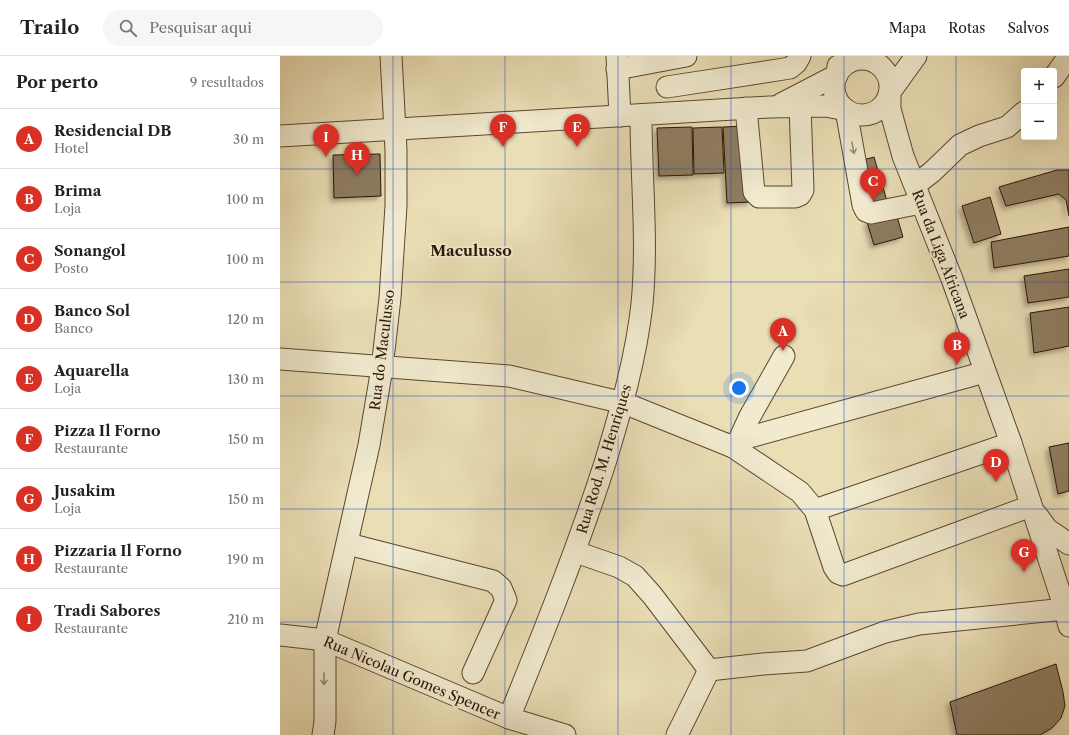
<!DOCTYPE html>
<html lang="pt">
<meta charset="utf-8">
<style>
:root{--surface:#fff;--page:#f6f6f6;--text:#202124;--muted:#757577;--line:#e0e0e0;--accent:#d93025}
body{margin:0;font-family:"Libre Caslon Text",serif;background:var(--page);color:var(--text)}
.controls{position:absolute;right:12px;top:12px;display:grid;overflow:hidden;border-radius:4px;box-shadow:0 4px 16px #0002}
.controls button{width:36px;height:36px;display:grid;place-items:center;padding:0;border:0;border-bottom:1px solid var(--line);background:var(--surface);color:var(--text);font:20px sans-serif}
.you{position:absolute;left:459px;top:332px;width:14px;height:14px;margin:-10px;border:3px solid #fff;border-radius:50%;background:#1a73e8;box-shadow:0 0 0 6px #1a73e833}
.badge{display:grid;place-items:center;width:26px;height:26px;border-radius:50%;background:var(--accent);color:#fff;font-size:13px;font-weight:700}
.pin{position:absolute;translate:-50% -33px;filter:drop-shadow(0 1px 2px #0008)}
.pin::after{content:'';position:absolute;top:21px;width:14px;height:12px;background:inherit;clip-path:polygon(0 0,100% 0,50% 100%)}
.list{margin:0;padding:0;list-style:none}
h2{display:flex;justify-content:space-between;align-items:center;height:52px;margin:0;padding:0 16px;font-size:17px}
h2 small{font-size:13px;font-weight:400;color:var(--muted)}
.list li{display:grid;grid-template-columns:26px 1fr auto;gap:12px;align-items:center;box-sizing:border-box;height:60px;padding:0 16px;border-top:1px solid var(--line)}
.list b{display:block;font-size:15px;white-space:nowrap}
.list p{margin:0;font-size:13px;white-space:nowrap;color:var(--muted)}
.list em{font-size:13px;font-style:normal;color:var(--muted)}
.icon{flex:none;width:22px;height:22px;fill:none;stroke:currentColor;stroke-width:2;stroke-linecap:round;stroke-linejoin:round}
.map{position:relative;flex:none;width:789px;height:679px;overflow:hidden}
header{display:flex;align-items:center;gap:24px;box-sizing:border-box;height:56px;padding:0 20px;background:var(--surface);border-bottom:1px solid var(--line)}
header strong{font-size:19px}
nav{display:flex;gap:22px;margin-inline-start:auto;font-size:14px}
.search{width:280px;height:36px;background:var(--page);display:flex;align-items:center;gap:10px;box-sizing:border-box;padding:0 14px;border-radius:22px;color:var(--muted);font-size:15px}
main{display:flex}
aside{flex:1;background:var(--surface)}
.map>svg:first-child{display:block}
.building{fill:#8e7d61;stroke:#2a1405;filter:url(#shadow)}
.lines{fill:none;stroke-linecap:round;stroke-linejoin:round}
.minor-casing{stroke:#5a4631;stroke-width:23}
.minor{stroke:#f1eacf;stroke-width:21}
.oneway{stroke:#978a74}
.grid{fill:none;stroke:#1d4ed8;stroke-width:1;stroke-opacity:0.55}
.labels{text-anchor:middle;dominant-baseline:central;stroke-width:4;stroke-linejoin:round;paint-order:stroke}
.street-label{font-size:14px;fill:#2a1405;stroke:#f1eacf}
.neighbourhood-label{font-size:15px;font-weight:bold;fill:#2a1405;stroke:#f1eacf}
</style>
<header>
<strong>Trailo</strong>
<div class="search"><svg class="icon" aria-label="search" viewBox="0 0 24 24"><circle cx="10" cy="10" r="6"/><path d="M15 15l6 6"/></svg>Pesquisar aqui</div>
<nav><a>Mapa</a><a>Rotas</a><a>Salvos</a></nav>
</header>
<main>
<aside>
<h2>Por perto<small>9 resultados</small></h2>
<ul class="list">
<li><span class="badge">A</span><div><b>Residencial DB</b><p>Hotel</p></div><em>30 m</em></li>
<li><span class="badge">B</span><div><b>Brima</b><p>Loja</p></div><em>100 m</em></li>
<li><span class="badge">C</span><div><b>Sonangol</b><p>Posto</p></div><em>100 m</em></li>
<li><span class="badge">D</span><div><b>Banco Sol</b><p>Banco</p></div><em>120 m</em></li>
<li><span class="badge">E</span><div><b>Aquarella</b><p>Loja</p></div><em>130 m</em></li>
<li><span class="badge">F</span><div><b>Pizza Il Forno</b><p>Restaurante</p></div><em>150 m</em></li>
<li><span class="badge">G</span><div><b>Jusakim</b><p>Loja</p></div><em>150 m</em></li>
<li><span class="badge">H</span><div><b>Pizzaria Il Forno</b><p>Restaurante</p></div><em>190 m</em></li>
<li><span class="badge">I</span><div><b>Tradi Sabores</b><p>Restaurante</p></div><em>210 m</em></li>
</ul>
</aside>
<div class="map">
<svg width="789" height="679" viewBox="0 0 789 679">
<defs>
<filter id="shadow"><feDropShadow dx="-3.5" dy="3.5" stdDeviation="2" flood-color="#0004"/></filter>
</defs>
<rect width="100%" height="100%" fill="#eadeb5"/>
<filter id="stains"><feTurbulence type="fractalNoise" baseFrequency=".005" numOctaves="4"/><feColorMatrix values="0 0 0 0 .2 0 0 0 0 .09 0 0 0 0 .02 0 0 0 .5 -.17"/></filter>
<radialGradient id="worn" r=".72"><stop offset=".6" stop-color="#630" stop-opacity="0"/><stop offset="1" stop-color="#630" stop-opacity=".3"/></radialGradient>
<g class="building">
<polygon points="466,70 471,146 447,147 443,71"/>
<polygon points="412,71 413,119 379,120 377,72"/>
<polygon points="442,71 444,117 414,118 413,72"/>
<polygon points="100,98 101,140 54,142 53,99"/>
<polygon points="594,101 607,145 589,150 576,106"/>
<polygon points="777,114 789,114 789,160 786,144 779,138 726,150 719,131"/>
<polygon points="710,141 721,178 694,187 682,150"/>
<polygon points="616,157 623,181 594,189 587,166"/>
<polygon points="789,171 789,200 714,212 711,186"/>
<polygon points="789,213 789,241 748,247 744,220"/>
<polygon points="789,251 789,290 754,297 750,257"/>
<polygon points="789,387 789,435 778,438 769,391"/>
<polygon points="776,608 783,636 785,650 781,662 772,672 760,679 677,679 670,646"/>
</g>
<g class="lines">
<defs>
<g id="minor">
<polyline points="337,0 340,60"/>
<polyline points="636,0 610,36 610,53 623,100 672,223 731,387 785,553 789,570"/>
<circle cx="582" cy="31" r="28"/>
<polyline points="337,13 406,0"/>
<polyline points="774,21 789,0"/>
<polyline points="387,31 510,12 516,7 520,0"/>
<polyline points="501,48 557,19 558,10"/>
<polyline points="466,52 474,136 479,141 515,141 520,139 523,134 520,50"/>
<polyline points="0,80 489,51 546,50 566,54 583,149 586,155 591,157 641,147"/>
<polyline points="635,129 652,116 680,89 699,80 727,71 744,56"/>
<polyline points="0,303 229,320 344,347 453,391 520,436 535,454 554,511 558,517 563,519 751,450"/>
<polyline points="459,384 469,362 504,300"/>
<polyline points="453,391 459,384 705,316"/>
<polyline points="535,454 731,387"/>
<polyline points="757,459 767,473 789,488"/>
<polyline points="68,488 213,525 221,532 226,544 193,617"/>
<polyline points="296,496 339,511 355,520 372,539 429,614"/>
<polyline points="0,579 45,584 229,662 285,679"/>
<polyline points="429,614 483,608 527,605 605,576 639,568 785,553"/>
<path d="M 229,662 C 263,578 297,494 325,407 C 341,354 356,302 362,248 C 368,184 361,122 361,59"/>
<polyline points="43,679 45,665 45,584 89,389 102,312 110,242 116,150 116,94 111,0"/>
<polyline points="397,679 429,614"/>
</g>
</defs>
<use href="#minor" class="minor-casing"/>
<use href="#minor" class="minor"/>
</g>
<defs><path id="oneway-shaft" d="M-6 0H5M1.5-3L5.5 0L1.5 3" fill="none" stroke-width="1.6" stroke-linecap="round" stroke-linejoin="round"/></defs>
<g class="oneway">
<use href="#oneway-shaft" transform="translate(573 92) rotate(80)"/>
<use href="#oneway-shaft" transform="translate(44 623) rotate(91)"/>
</g>
<path class="grid" d="M 113,0 L 113,679M 225,0 L 225,679M 338,0 L 338,679M 451,0 L 451,679M 564,0 L 564,679M 676,0 L 676,679M 0,113 L 789,113M 0,226 L 789,226M 0,340 L 789,340M 0,453 L 789,453M 0,566 L 789,566"/>
<g class="labels">
<g class="street-label">
<text transform="translate(661 198) rotate(69)">Rua da Liga Africana</text>
<text transform="translate(102 294) rotate(-83)">Rua do Maculusso</text>
<text transform="translate(324 403) rotate(-73)">Rua Rod. M. Henriques</text>
<text transform="translate(132 622) rotate(23)">Rua Nicolau Gomes Spencer</text>
</g>
<g class="neighbourhood-label">
<text x="191" y="194">Maculusso</text>
</g>
</g>
<rect width="100%" height="100%" filter="url(#stains)"/>
<rect width="100%" height="100%" fill="url(#worn)"/>
</svg>
<div class="controls">
<button>+</button>
<button>−</button>
</div>
<div class="you"></div>
<div class="pin badge" style="left:503px;top:295px">A</div>
<div class="pin badge" style="left:677px;top:309px">B</div>
<div class="pin badge" style="left:593px;top:145px">C</div>
<div class="pin badge" style="left:716px;top:426px">D</div>
<div class="pin badge" style="left:297px;top:91px">E</div>
<div class="pin badge" style="left:223px;top:91px">F</div>
<div class="pin badge" style="left:744px;top:516px">G</div>
<div class="pin badge" style="left:77px;top:119px">H</div>
<div class="pin badge" style="left:46px;top:101px">I</div>
</div>
</main>
